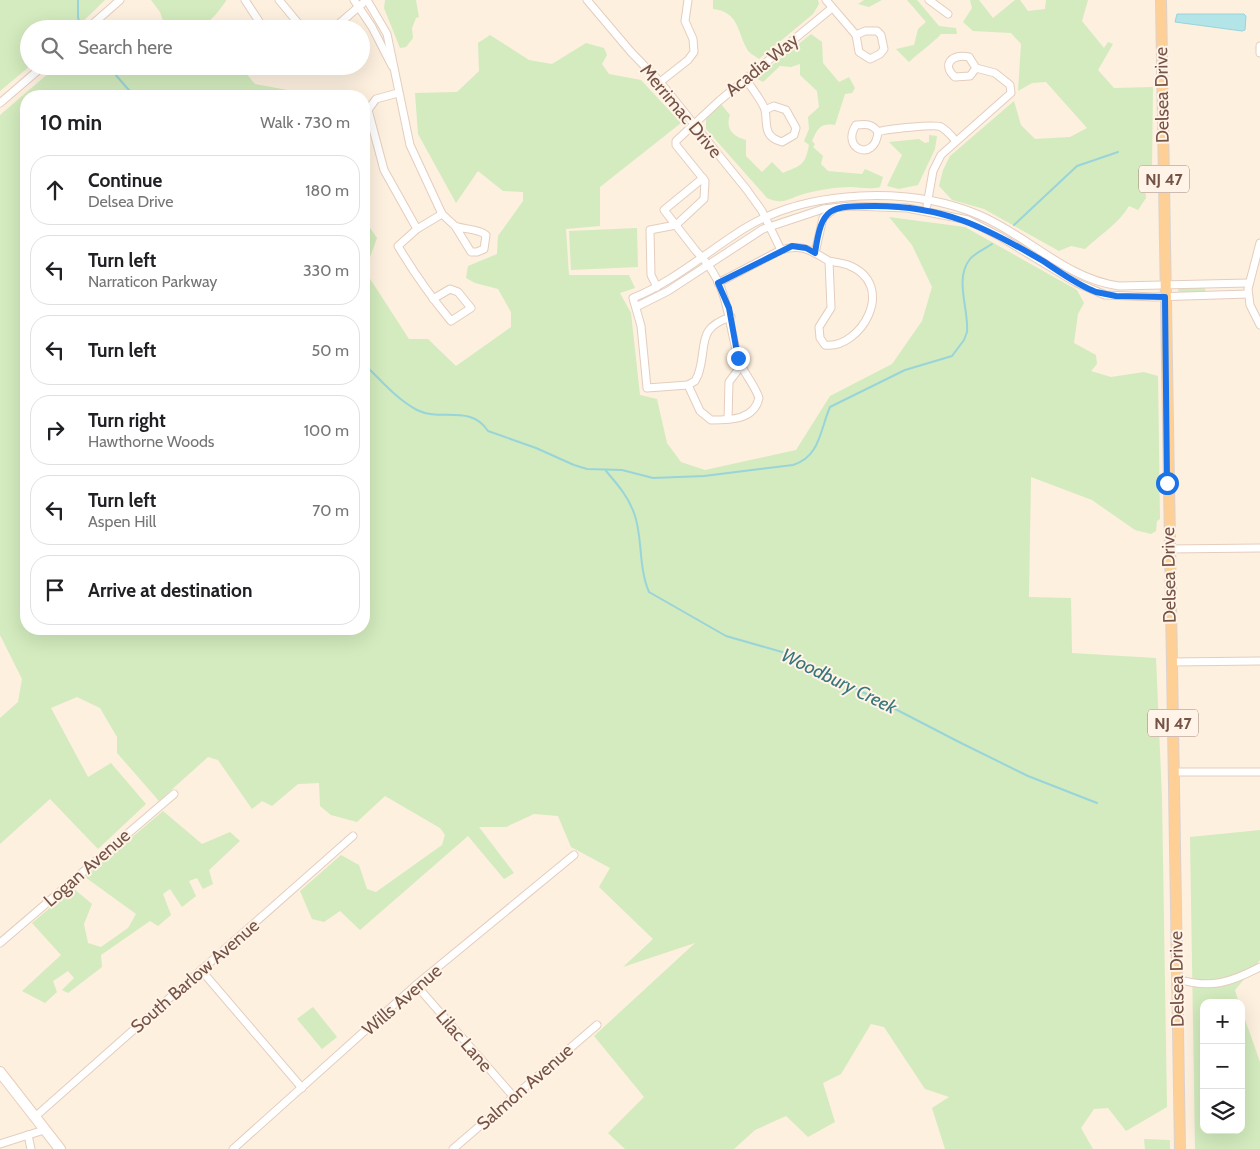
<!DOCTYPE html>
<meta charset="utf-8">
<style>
:root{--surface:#fff;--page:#f2f2f2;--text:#202124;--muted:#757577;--line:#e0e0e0}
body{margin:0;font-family:Cabin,sans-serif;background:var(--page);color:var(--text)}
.controls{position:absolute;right:15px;bottom:15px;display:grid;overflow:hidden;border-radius:10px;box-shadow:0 5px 20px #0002}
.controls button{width:45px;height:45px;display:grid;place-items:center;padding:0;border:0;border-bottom:1px solid var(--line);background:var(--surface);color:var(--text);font:25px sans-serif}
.stop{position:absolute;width:15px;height:15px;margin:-11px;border:4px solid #1a73e8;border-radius:50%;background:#fff}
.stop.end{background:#1a73e8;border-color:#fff;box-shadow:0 1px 5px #0008}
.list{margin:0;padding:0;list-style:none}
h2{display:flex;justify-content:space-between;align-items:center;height:65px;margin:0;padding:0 20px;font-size:21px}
h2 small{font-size:16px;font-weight:400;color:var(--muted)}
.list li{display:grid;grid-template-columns:32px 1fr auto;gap:15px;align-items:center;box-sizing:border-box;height:70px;margin:0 10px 10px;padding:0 10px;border:1px solid var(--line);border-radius:20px}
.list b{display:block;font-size:19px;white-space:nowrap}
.list p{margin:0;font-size:16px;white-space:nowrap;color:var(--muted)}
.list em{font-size:16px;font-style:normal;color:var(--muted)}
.icon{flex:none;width:28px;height:28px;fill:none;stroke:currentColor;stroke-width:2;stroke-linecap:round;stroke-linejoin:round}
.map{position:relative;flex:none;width:1260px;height:1149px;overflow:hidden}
.search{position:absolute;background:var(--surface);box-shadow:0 5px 20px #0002;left:20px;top:20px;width:350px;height:55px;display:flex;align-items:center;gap:12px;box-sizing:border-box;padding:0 18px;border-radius:28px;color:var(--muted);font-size:19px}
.panel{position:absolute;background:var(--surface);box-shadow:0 5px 20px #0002;left:20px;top:90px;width:350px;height:545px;border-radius:20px}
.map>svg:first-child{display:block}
.green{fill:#d3ebbe}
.water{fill:#b3e4e8;stroke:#99d4da}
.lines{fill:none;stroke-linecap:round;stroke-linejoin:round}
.stream{stroke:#99d4da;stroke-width:2}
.street-casing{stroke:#e4cdbe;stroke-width:9}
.secondary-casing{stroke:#e9cdbb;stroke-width:12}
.primary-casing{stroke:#dbd2cf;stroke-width:12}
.street{stroke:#fff;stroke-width:7}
.secondary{stroke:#fff;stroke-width:10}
.primary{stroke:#ffd095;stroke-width:10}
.route{stroke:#1a73e8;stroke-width:6}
.labels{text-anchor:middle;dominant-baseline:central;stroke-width:4;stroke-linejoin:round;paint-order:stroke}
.shield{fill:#fff4e7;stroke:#9e8376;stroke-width:1}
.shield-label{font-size:16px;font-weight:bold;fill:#755346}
.street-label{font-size:18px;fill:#755346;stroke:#fff4e7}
.water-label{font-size:19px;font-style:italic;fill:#39767c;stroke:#fff4e7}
</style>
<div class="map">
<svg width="1260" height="1149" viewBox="0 0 1260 1149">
<rect width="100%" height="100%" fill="#fdf0df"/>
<g class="green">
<polygon points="0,0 105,0 75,29 29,29 30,66 0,91"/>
<path d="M 151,0 L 226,0 L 226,1 C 206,29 199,32 164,24 L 160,12 Z"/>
<polygon points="385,0 416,0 419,17 416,18 412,28 413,38 406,47 400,48 384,8"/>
<path d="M 713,0 L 818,0 L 819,4 L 813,14 L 759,59 C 755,56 749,53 747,49 C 737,31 739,12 713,9 Z"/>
<polygon points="864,0 882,0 869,7 858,4"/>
<path d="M 907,0 L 917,0 L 939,26 L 956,28 L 957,34 L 941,34 C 931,45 919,52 909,62 L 896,49 L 914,45 L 918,29 L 926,22 Z"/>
<path d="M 970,0 L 979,0 L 993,18 L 1015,0 L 1020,0 L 1028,11 L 1045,9 L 1046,0 L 1088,0 L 1082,21 L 1104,48 L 1108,42 L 1113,44 L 1098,70 L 1114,88 L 1153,87 L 1152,167 L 1144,178 L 1146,198 L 1138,210 L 1129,206 C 1119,223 1100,235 1085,249 L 1071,246 L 1059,251 L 984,209 L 952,200 L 939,186 L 943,170 L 950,156 L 1014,101 L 1021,125 L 1035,139 L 1070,137 L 1087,128 L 1046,82 L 1032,83 L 1018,91 L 1021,44 L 1011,33 L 973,31 L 963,22 L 972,8 Z"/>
<path d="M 811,34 L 822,42 L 823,63 L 839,82 L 849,77 L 855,88 L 852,93 L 845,94 L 835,125 C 820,123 818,128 812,141 L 815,144 L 813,147 L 823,156 L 821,164 L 828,171 L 862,174 L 865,169 L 883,177 L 880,187 C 870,190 860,187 850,187 C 836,187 820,190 807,193 C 790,197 785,206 767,198 L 706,129 L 706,117 L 721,104 L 730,115 C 725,129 733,137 746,140 L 746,156 L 762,172 L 772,162 L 783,173 C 801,165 805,166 809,145 L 804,141 L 809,129 L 808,117 L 819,107 L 817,91 L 800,75 L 800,64 L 791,67 L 780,66 L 763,82 L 756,78 Z"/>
<polygon points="490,35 529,60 552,64 586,43 604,48 607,55 602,64 609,74 641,80 681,123 600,187 600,226 566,229 569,275 629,275 635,288 620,293 631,313 640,395 657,399 667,443 681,462 705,470 796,450 830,396 892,364 922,321 932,287 912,245 889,217 965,227 1077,290 1084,303 1078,314 1074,343 1096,355 1097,364 1091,371 1111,377 1144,372 1158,376 1160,519 1157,521 1156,531 1151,534 1135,530 1092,500 1031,477 1029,597 1071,598 1072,653 1156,658 1162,798 1167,1107 1126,1131 1108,1108 1094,1109 1081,1128 1093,1149 945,1149 932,1108 949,1097 925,1089 884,1027 871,1024 841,1074 823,1083 835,1122 808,1137 786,1116 755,1130 734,1149 625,1149 608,1133 644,1097 594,1036 695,943 623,967 653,939 599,887 610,868 571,847 558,816 534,814 506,827 479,827 514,873 504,879 468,836 360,930 340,911 324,922 312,919 300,891 341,855 359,865 367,889 376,892 442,845 445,835 440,828 385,796 357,822 331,815 320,806 319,783 298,784 272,806 262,801 252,809 218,760 208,757 159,801 117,753 117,737 100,708 77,697 51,708 88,777 111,763 146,804 98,849 50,799 0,844 0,718 18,702 22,679 0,635 0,115 57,66 124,66 125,69 153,66 240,66 255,84 320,96 26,96 26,629 364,629 364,219 377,238 365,271 409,339 428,339 456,366 511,327 511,312 498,289 475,283 466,278 468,266 497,254 498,236 523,201 523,192 503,191 478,171 456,203 418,134 415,93 457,92 479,71 478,43"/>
<polygon points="929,135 937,136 935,149 918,185 899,189 887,186 902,155 889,142 919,139 925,143 929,142"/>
<polygon points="637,228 638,267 571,270 569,231"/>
<polygon points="1204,287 1206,292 1179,294 1178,288"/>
<polygon points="163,811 202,844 230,832 240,841 209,870 213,884 203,889 197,878 189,881 196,896 182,907 170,889 163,894 171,915 158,926 150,921 101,955 102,967 68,993 62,990 74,978 68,971 53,981 57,992 45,1003 22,991 61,955 32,923 73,888 92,904 84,924 88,943 101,947 128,928 136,914 85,877"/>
<polygon points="1260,830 1260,960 1235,990 1239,1003 1204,1003 1204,1130 1241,1130 1241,1008 1260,1062 1260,1149 1195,1149 1190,837"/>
<polygon points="313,1007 337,1037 322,1049 297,1019"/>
<polygon points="1144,1139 1170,1140 1170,1149 1145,1149"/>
</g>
<polygon class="water" points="1177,14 1244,14 1246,16 1245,30 1242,31 1175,22"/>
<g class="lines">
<g class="stream">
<polyline points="78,0 78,18 81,25"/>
<polyline points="108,66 134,96"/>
<polyline points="1014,225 1077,166 1118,152"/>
<path d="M 364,364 C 380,379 396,399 417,410 C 441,422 470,404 488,431 L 536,448 L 574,465 L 587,469 L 622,470 L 653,478 L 704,476 L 793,465 C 820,457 820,430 830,407 L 905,370 L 952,356 L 964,340 L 967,332 C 969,309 954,279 970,259 C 975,253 986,248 992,244"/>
<path d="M 606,471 C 617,484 628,496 634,513 C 643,536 638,567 649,592 L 726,636 L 789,654 L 959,742 L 1028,776 L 1097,803"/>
</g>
<defs>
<g id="street">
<polyline points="245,0 264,29"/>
<polyline points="279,0 303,29"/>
<polyline points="354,0 372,27 392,66"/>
<path d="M 367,0 L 387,34 L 410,145 L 442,214 L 455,226 L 471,252 L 477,252 L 484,249 L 486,235 C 477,228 465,230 455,226"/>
<polyline points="587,0 631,52 660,82 747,190 762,211 781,250"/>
<polyline points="826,0 856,35"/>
<polyline points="929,0 948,14"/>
<polyline points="87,29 120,0"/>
<polyline points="333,29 363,3"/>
<polygon points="865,31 877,31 881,35 884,49 880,54 870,59 859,52 856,35"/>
<polyline points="1260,46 1260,53"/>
<path d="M 746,79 C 751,88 762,100 765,110 C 768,124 762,136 782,142 L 794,135 L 796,128 L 786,110 L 774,106 L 765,110"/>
<polyline points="660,82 688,60 694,52 693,39 685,21 688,0"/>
<polyline points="398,93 376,99 368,110 384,170 417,229 442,214"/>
<polyline points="0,103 43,66"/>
<path d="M 878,132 C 875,163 840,149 856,125 C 865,124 872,123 878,132 C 885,129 936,124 941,127 C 947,130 952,137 956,141"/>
<path d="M 703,178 L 664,210 L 696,251 C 730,285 726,315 738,357 C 742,372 754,383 759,398 C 754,420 731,420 711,420 L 700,411 L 688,385 L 647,388 L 641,326 L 633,298 C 673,282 708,251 745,228 C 809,189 910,186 979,215 C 1027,235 1066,279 1119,286 L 1248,283"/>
<path d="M 927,205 L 933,171 L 941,155 L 1011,93 L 1010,85 L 995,73 L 976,68 L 969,57 C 952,53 941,65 955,77 L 970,76 L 976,68"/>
<path d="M 417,229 L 398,246 C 414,273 431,297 451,321 L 471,308 L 458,292 L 450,289 L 433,299"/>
<polyline points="1260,243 1248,289 1250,305 1260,325"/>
<polyline points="815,253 823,218 835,208"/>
<path d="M 718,283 L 781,250 C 801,243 812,251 829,261 L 831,308 L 819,327 L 820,338 L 825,345 C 860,350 899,285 848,265 C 842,263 835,262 829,261"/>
<polyline points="657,287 651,275 650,230 676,225 704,199 705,181 676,145 676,141 719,101 832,8"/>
<polyline points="636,307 668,291 763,229 823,209 851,206 907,208 968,220 999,236 1075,282 1105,295 1154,297 1248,294"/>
<path d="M 688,385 L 695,381 L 698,375 C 708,347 695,328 731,317"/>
<polyline points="728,419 729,382 741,366"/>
<polyline points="1169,549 1260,548"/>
<polyline points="1172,662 1260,661"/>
<polyline points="1173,772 1260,772"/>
<polyline points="0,943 174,794"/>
<polyline points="201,970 302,1088"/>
<path d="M 1177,979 C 1211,989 1229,983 1260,967"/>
<polyline points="416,985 513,1096"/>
<polyline points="36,1116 353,836"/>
<polyline points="28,1135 31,1149"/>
<polyline points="0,1144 44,1130"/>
<polyline points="233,1149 416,985 574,855"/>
<polyline points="453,1149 597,1025"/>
</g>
<polyline id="secondary" points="0,1072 60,1149"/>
<polyline id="primary" points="1161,0 1180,1149"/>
</defs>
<use href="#street" class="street-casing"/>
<use href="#secondary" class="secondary-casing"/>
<use href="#primary" class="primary-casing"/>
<use href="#street" class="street"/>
<use href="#secondary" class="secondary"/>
<use href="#primary" class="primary"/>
</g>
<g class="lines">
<path class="route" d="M 738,358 L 729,308 L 718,283 L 792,246 L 806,248 L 815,253 C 822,206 829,206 875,206 C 944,206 985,227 1043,261 C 1060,272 1077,285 1096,292 L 1116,296 L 1165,297 L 1167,483"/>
</g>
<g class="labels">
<g class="shield">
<rect x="1139" y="165.5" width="50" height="27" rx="4"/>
<rect x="1148" y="709.5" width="50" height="27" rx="4"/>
</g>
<g class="shield-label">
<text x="1164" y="179">NJ 47</text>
<text x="1173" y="723">NJ 47</text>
</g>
<g class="street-label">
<text transform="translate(762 65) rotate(-39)">Acadia Way</text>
<text transform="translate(1162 95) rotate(-91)">Delsea Drive</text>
<text transform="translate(681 111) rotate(50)">Merrimac Drive</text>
<text transform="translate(1169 575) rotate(-91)">Delsea Drive</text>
<text transform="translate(87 868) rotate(-41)">Logan Avenue</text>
<text transform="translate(195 976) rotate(-41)">South Barlow Avenue</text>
<text transform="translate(1177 979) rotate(-91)">Delsea Drive</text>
<text transform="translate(402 1000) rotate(-41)">Wills Avenue</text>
<text transform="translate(464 1041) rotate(49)">Lilac Lane</text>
<text transform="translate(525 1087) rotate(-41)">Salmon Avenue</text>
</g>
<g class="water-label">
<text transform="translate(839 681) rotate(26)">Woodbury Creek</text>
</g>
</g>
</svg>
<div class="controls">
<button>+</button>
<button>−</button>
<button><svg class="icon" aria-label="layers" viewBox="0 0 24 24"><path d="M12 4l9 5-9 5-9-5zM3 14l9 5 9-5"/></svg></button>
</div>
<div class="stop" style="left:1167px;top:483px"></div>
<div class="stop end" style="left:738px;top:358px"></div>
<div class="search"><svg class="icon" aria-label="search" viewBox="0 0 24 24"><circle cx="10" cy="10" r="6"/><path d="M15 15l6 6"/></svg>Search here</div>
<section class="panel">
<h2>10 min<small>Walk · 730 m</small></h2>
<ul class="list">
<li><svg class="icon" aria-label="ahead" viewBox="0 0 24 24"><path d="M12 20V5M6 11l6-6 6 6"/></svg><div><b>Continue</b><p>Delsea Drive</p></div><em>180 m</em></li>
<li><svg class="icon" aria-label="left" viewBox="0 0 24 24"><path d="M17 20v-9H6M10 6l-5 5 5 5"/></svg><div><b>Turn left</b><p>Narraticon Parkway</p></div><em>330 m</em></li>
<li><svg class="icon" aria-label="left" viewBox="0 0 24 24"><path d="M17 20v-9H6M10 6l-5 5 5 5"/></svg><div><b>Turn left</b></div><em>50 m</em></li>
<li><svg class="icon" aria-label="right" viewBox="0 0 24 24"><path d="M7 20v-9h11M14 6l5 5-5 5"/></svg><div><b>Turn right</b><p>Hawthorne Woods</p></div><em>100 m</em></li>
<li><svg class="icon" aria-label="left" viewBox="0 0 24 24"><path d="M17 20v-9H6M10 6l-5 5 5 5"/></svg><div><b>Turn left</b><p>Aspen Hill</p></div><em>70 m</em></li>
<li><svg class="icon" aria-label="arrive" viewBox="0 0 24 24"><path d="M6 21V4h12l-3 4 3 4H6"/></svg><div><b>Arrive at destination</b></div></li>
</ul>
</section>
</div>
